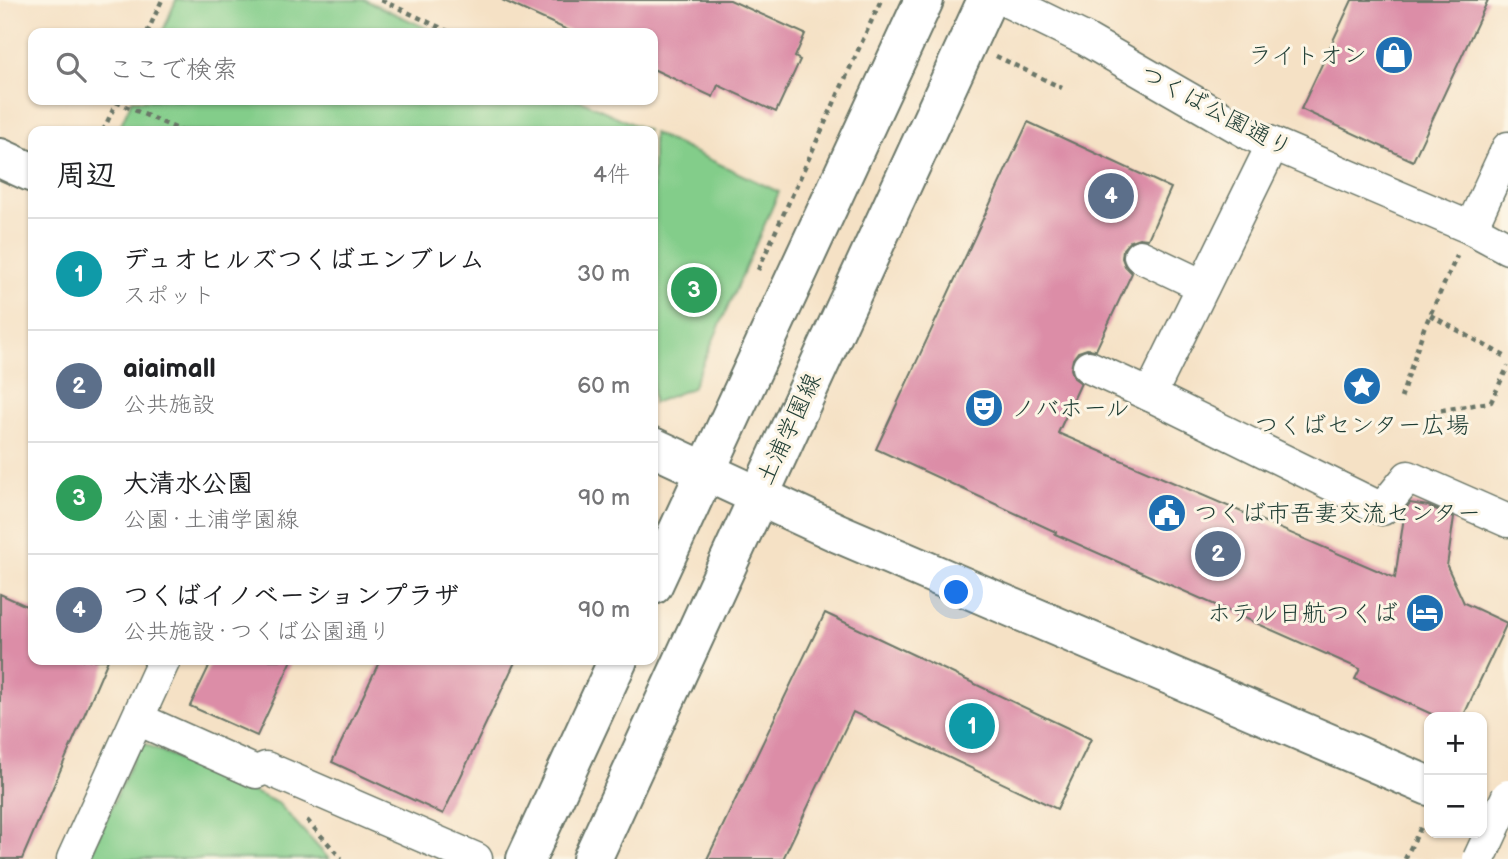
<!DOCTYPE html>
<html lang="ja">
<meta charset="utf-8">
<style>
:root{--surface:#fff;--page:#f6f6f6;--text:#202124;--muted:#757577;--line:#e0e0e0;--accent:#0b8043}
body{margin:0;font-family:"Balsamiq Sans","Klee One",sans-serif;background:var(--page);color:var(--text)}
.controls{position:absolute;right:21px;bottom:21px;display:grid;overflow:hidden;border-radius:14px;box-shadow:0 2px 5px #0004}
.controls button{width:63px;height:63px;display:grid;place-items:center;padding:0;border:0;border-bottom:2px solid var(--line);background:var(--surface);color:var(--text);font:35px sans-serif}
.you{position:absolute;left:957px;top:593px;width:24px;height:24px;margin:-18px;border:5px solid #fff;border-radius:50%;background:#1a73e8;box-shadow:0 0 0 10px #1a73e833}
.badge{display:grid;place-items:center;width:46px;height:46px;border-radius:50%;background:var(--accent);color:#fff;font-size:23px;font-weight:700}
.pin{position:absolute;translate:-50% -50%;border:4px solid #fff;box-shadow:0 2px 7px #0006}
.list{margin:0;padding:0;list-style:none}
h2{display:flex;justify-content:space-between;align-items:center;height:91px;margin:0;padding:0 28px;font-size:30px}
h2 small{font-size:23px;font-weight:400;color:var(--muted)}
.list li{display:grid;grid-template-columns:46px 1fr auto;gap:21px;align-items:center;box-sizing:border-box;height:112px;padding:0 28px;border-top:2px solid var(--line)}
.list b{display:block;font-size:26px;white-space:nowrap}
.list p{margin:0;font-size:23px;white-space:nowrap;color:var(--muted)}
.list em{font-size:23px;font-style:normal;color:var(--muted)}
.icon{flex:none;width:38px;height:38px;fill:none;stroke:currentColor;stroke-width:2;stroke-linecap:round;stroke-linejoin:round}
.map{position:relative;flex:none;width:1508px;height:859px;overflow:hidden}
.search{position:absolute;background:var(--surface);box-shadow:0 2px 5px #0004;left:28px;top:28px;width:630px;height:77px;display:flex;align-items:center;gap:18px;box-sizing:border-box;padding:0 24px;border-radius:14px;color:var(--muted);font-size:26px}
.panel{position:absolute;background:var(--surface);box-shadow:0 2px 5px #0004;left:28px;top:126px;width:630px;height:539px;border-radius:14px}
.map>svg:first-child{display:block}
.green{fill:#83cd8a;stroke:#51855f;stroke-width:2}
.building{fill:#dc8da7}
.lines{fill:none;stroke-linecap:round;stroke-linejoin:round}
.street-casing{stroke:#6a7667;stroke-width:35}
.secondary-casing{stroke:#6a7667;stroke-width:42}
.path{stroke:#6a7667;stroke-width:4.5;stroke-dasharray:5 5;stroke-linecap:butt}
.street{stroke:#fff;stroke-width:32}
.secondary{stroke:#fff;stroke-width:38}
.street-bridge-casing{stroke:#6a7667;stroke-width:35;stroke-linecap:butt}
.street-bridge{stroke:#fff;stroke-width:32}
.labels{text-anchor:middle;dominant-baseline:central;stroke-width:6;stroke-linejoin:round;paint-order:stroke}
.poi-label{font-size:24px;fill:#1f3d34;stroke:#fcf5e5;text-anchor:end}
.street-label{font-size:24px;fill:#1f3d34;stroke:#fcf5e5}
</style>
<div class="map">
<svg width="1508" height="859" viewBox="0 0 1508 859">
<rect width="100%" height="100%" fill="#fcf5e5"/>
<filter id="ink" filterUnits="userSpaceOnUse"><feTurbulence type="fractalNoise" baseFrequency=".0143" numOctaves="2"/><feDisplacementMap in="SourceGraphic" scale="14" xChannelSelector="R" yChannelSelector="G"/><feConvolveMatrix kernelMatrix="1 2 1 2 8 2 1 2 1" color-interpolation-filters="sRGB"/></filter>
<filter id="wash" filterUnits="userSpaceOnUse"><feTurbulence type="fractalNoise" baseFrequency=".00686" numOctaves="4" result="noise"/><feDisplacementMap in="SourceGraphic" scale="28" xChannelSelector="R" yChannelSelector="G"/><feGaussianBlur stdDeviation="1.57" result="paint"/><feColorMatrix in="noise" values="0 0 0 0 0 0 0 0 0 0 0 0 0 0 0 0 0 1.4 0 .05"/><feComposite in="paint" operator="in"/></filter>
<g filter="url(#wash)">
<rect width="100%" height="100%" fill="#f5e1c5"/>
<g class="green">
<polygon points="176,0 365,0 437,33 162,33"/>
<polygon points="132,100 580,100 648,131 118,131"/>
<polygon points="653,133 779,192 692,388 653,403"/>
<polygon points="141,742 278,803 329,859 88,859"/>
</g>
<g id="blocks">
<g class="building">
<polygon points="502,0 730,0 805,34 795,57 800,60 776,112 718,85 713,97 653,69 653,33 574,33"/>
<polygon points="1352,0 1488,0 1413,161 1301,109"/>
<polygon points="1028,122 1171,188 1148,239 1139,238 1130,241 1123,249 1122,258 1125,266 1132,273 1096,350 1087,349 1078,352 1073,359 1071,369 1074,378 1081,383 1058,433 1395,578 1405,510 1410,503 1428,506 1454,517 1447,566 1464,603 1507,623 1463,717 1438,717 1355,679 1360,669 1055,534 1056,532 876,449"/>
<polygon points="0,594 33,609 33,660 108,660 22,859 0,859"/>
<polygon points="825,613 1091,739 1057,809 853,712 783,859 707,859"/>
<polygon points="212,660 292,660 257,736 190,706"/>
<polygon points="380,660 516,660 443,814 332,762"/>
</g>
</g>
</g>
<g filter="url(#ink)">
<use href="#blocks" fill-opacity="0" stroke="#6a7667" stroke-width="2"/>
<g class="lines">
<defs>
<g id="street">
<polyline points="1005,0 1085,39 1250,134 1471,228 1508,248"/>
<polyline points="1471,228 1508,148"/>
<polyline points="1140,256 1203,286"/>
<polyline points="1089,367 1150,395 1273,144"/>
<polyline points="1150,395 1382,509 1408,477 1508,521"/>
<polyline points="138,719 256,772 266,768 476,859"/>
<polyline points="73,859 164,660"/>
</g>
<g id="secondary">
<polyline points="0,158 33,173"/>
<polyline points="653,447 838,533 1429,786"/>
<polyline points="653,585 924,0"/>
<polyline points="526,859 618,660"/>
<polyline points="592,859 987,0"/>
</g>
</defs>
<use href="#street" class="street-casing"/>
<use href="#secondary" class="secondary-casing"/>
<g class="path">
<polyline points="381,0 452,33"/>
<polyline points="147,33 162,0"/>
<polyline points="996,56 1062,88"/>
<polyline points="116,102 182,131"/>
<polyline points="103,131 117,101"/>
<polyline points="758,270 881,0"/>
<polyline points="1430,315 1508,358"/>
<polyline points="1401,398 1424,328 1457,256"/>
<polyline points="1431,412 1491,402 1508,366"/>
<polyline points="307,820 342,859"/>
<polyline points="1405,859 1421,827"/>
</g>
<use href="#street" class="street"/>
<use href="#secondary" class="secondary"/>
<defs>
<polyline id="street-bridge" points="1479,859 1508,796"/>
</defs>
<use href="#street-bridge" class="street-bridge-casing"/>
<use href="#street-bridge" class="street-bridge"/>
</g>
</g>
<defs>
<symbol id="shop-disc" viewBox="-11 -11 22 22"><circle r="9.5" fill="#1f6fb2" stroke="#fcf5e5"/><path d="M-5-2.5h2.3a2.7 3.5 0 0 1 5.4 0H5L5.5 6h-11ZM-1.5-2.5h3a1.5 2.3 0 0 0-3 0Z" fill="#fff"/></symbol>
<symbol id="sight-disc" viewBox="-11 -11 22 22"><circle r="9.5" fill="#1f6fb2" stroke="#fcf5e5"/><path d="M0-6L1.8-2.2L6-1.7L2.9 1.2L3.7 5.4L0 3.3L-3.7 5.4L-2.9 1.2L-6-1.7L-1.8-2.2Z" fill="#fff"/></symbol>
<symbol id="theatre-disc" viewBox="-11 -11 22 22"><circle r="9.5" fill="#1f6fb2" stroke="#fcf5e5"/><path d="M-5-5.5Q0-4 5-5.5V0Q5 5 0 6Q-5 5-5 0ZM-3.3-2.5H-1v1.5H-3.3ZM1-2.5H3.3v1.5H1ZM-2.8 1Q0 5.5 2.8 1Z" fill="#fff"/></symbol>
<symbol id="civic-disc" viewBox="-11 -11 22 22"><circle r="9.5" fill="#1f6fb2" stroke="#fcf5e5"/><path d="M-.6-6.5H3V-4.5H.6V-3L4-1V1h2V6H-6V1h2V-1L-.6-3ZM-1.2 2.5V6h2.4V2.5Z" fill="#fff"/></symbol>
<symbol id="hotel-disc" viewBox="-11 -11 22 22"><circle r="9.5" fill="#1f6fb2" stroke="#fcf5e5"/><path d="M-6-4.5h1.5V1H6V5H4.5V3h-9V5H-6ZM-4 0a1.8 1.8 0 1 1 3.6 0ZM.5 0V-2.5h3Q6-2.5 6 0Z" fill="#fff"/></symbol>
</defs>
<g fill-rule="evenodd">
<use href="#shop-disc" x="1372" y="33" width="44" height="44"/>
<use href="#sight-disc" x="1340" y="364" width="44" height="44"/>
<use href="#theatre-disc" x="962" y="386" width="44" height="44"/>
<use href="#civic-disc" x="1145" y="491" width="44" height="44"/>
<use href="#hotel-disc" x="1403" y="591" width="44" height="44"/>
</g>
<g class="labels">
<g class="poi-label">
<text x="1367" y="55">ライトオン</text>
<text x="1011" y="408" text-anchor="start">ノバホール</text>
<text x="1362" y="425" text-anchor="middle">つくばセンター広場</text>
<text x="1194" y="513" text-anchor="start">つくば市吾妻交流センター</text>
<text x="1398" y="613">ホテル日航つくば</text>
</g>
<g class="street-label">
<text transform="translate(1216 111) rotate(28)">つくば公園通り</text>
<text transform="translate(789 429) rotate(-65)">土浦学園線</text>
</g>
</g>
</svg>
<div class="controls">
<button>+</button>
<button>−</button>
</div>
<div class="you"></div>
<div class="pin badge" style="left:972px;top:726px;background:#0f9aa8">1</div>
<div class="pin badge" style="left:1218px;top:554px;background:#5c6f8a">2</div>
<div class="pin badge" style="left:694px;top:290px;background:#2e9e5b">3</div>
<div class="pin badge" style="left:1111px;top:196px;background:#5c6f8a">4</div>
<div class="search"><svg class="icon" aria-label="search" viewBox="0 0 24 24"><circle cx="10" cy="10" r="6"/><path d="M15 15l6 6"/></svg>ここで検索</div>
<section class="panel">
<h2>周辺<small>4件</small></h2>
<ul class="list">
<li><span class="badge" style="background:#0f9aa8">1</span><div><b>デュオヒルズつくばエンブレム</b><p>スポット</p></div><em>30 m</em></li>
<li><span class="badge" style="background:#5c6f8a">2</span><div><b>aiaimall</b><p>公共施設</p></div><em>60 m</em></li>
<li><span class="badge" style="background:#2e9e5b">3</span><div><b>大清水公園</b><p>公園 · 土浦学園線</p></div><em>90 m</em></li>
<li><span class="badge" style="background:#5c6f8a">4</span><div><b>つくばイノベーションプラザ</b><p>公共施設 · つくば公園通り</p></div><em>90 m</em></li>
</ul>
</section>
</div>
